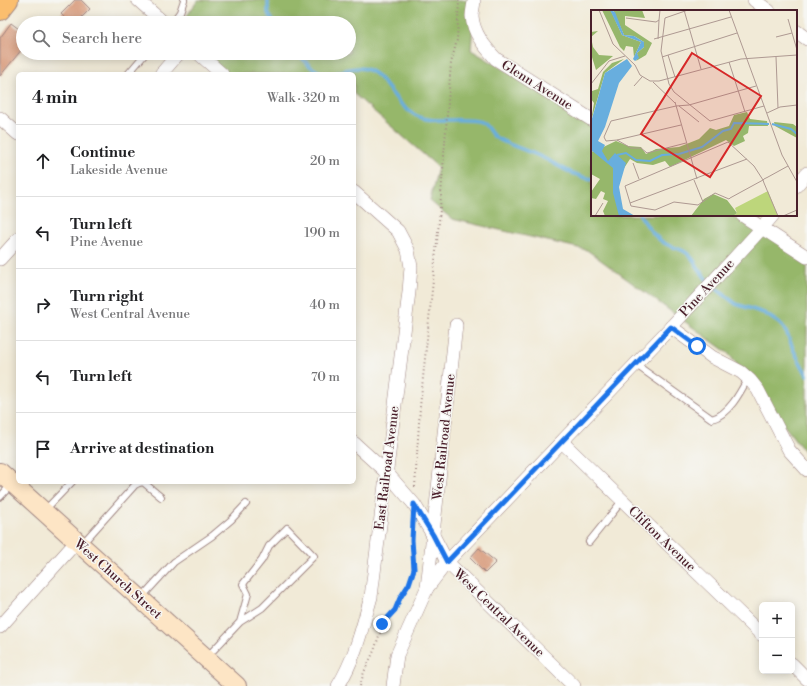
<!DOCTYPE html>
<meta charset="utf-8">
<style>
:root{--surface:#fff;--page:#f2f2f2;--text:#202124;--muted:#757577;--line:#e0e0e0}
body{margin:0;font-family:"Libre Bodoni",serif;background:var(--page);color:var(--text)}
.controls{position:absolute;right:12px;bottom:12px;display:grid;overflow:hidden;border-radius:6px;box-shadow:0 2px 10px #0003}
.controls button{width:36px;height:36px;display:grid;place-items:center;padding:0;border:0;border-bottom:1px solid var(--line);background:var(--surface);color:var(--text);font:20px sans-serif}
.stop{position:absolute;width:12px;height:12px;margin:-9px;border:3px solid #1a73e8;border-radius:50%;background:#fff}
.stop.end{background:#1a73e8;border-color:#fff;box-shadow:0 1px 4px #0008}
.list{margin:0;padding:0;list-style:none}
h2{display:flex;justify-content:space-between;align-items:center;height:52px;margin:0;padding:0 16px;font-size:17px}
h2 small{font-size:13px;font-weight:400;color:var(--muted)}
.list li{display:grid;grid-template-columns:26px 1fr auto;gap:12px;align-items:center;box-sizing:border-box;height:72px;padding:0 16px;border-top:1px solid var(--line)}
.list b{display:block;font-size:15px;white-space:nowrap}
.list p{margin:0;font-size:13px;white-space:nowrap;color:var(--muted)}
.list em{font-size:13px;font-style:normal;color:var(--muted)}
.icon{flex:none;width:22px;height:22px;fill:none;stroke:currentColor;stroke-width:2;stroke-linecap:round;stroke-linejoin:round}
.map{position:relative;flex:none;width:807px;height:686px;overflow:hidden}
.search{position:absolute;background:var(--surface);box-shadow:0 2px 10px #0003;left:16px;top:16px;width:340px;height:44px;display:flex;align-items:center;gap:10px;box-sizing:border-box;padding:0 14px;border-radius:22px;color:var(--muted);font-size:15px}
.panel{position:absolute;background:var(--surface);box-shadow:0 2px 10px #0003;left:16px;top:72px;width:340px;height:412px;border-radius:6px}
.map>svg:first-child{display:block}
.forest{fill:#96b76b;stroke:#706b4b}
.lines{fill:none;stroke-linecap:round;stroke-linejoin:round}
.stream{stroke:#68aede;stroke-width:3.5}
.building{fill:#d69473}
.lane-casing{stroke:#9e8481;stroke-width:8}
.street-casing{stroke:#9e8481;stroke-width:14}
.secondary-casing{stroke:#9e8481;stroke-width:20}
.primary-casing{stroke:#9e8481;stroke-width:22}
.path{stroke:#9e8481;stroke-width:2;stroke-dasharray:1 3;stroke-linecap:butt}
.lane{stroke:#fff;stroke-width:6}
.street{stroke:#fff;stroke-width:13}
.secondary{stroke:#fde5c5;stroke-width:18}
.primary{stroke:#fbbe6e;stroke-width:20}
.route{stroke:#1a73e8;stroke-width:5}
.labels{text-anchor:middle;dominant-baseline:central;stroke-width:3;stroke-linejoin:round;paint-order:stroke}
.street-label{font-size:13px;fill:#4a1f2b;stroke:#f6f6f2}
.inset-river{fill:none;stroke:#68aede;stroke-width:2}
.inset-road{fill:none;stroke:#ae9992;stroke-width:1}
.view{fill:#d62828;fill-opacity:0.15;stroke:#d62828;stroke-width:2}
.inset-edge{fill:none;stroke:#4a1f2b;stroke-width:2}
</style>
<div class="map">
<svg width="807" height="686" viewBox="0 0 807 686">
<rect width="100%" height="100%" fill="#f6f6f2"/>
<filter id="ink" filterUnits="userSpaceOnUse"><feTurbulence type="fractalNoise" baseFrequency=".025" numOctaves="2"/><feDisplacementMap in="SourceGraphic" scale="8" xChannelSelector="R" yChannelSelector="G"/><feConvolveMatrix kernelMatrix="1 2 1 2 8 2 1 2 1" color-interpolation-filters="sRGB"/></filter>
<filter id="wash" filterUnits="userSpaceOnUse"><feTurbulence type="fractalNoise" baseFrequency=".012" numOctaves="4" result="noise"/><feDisplacementMap in="SourceGraphic" scale="16" xChannelSelector="R" yChannelSelector="G"/><feGaussianBlur stdDeviation="0.9" result="paint"/><feColorMatrix in="noise" values="0 0 0 0 0 0 0 0 0 0 0 0 0 0 0 0 0 1.4 0 .05"/><feComposite in="paint" operator="in"/></filter>
<g filter="url(#wash)">
<rect width="100%" height="100%" fill="#f1ead7"/>
<polygon class="forest" points="198,0 475,0 471,50 592,121 592,215 751,215 807,258 807,455 728,353 587,250 452,219 430,201 438,167 354,94 354,74 224,74 201,53 349,53 349,23 182,23"/>
<g class="lines">
<g class="stream">
<polyline points="268,0 268,13 274,23"/>
<polyline points="297,53 311,67 323,74"/>
<path d="M 335,74 C 383,52 382,96 415,115 C 433,125 462,116 481,122 C 488,125 489,133 495,137 C 503,143 526,150 537,155 C 556,163 571,176 592,179"/>
<path d="M 640,215 C 647,226 655,239 668,245 C 675,248 682,249 688,254 C 696,260 700,274 709,282"/>
<polyline points="713,286 736,304 764,313 782,325 787,334 794,351 807,375"/>
</g>
</g>
<g id="blocks">
<g class="building">
<polygon points="75,0 81,0 90,9 76,23 70,23 61,14"/>
<polygon points="11,23 23,32 23,48 0,76 0,38"/>
<polygon points="479,548 496,562 485,573 470,558"/>
</g>
</g>
</g>
<g filter="url(#ink)">
<use href="#blocks" fill-opacity="0" stroke="#9e8481" stroke-width="1"/>
<g class="lines">
<defs>
<g id="lane">
<polyline points="172,23 180,12 184,0"/>
<polyline points="128,74 146,53"/>
<path d="M 635,364 L 712,419 C 729,414 740,393 748,378"/>
<polyline points="0,497 11,485"/>
<polyline points="45,510 72,482"/>
<polyline points="589,542 622,501"/>
<polyline points="82,544 135,485 139,483 143,482 161,497"/>
<polyline points="141,598 174,562 212,536 231,520 246,504"/>
<polyline points="207,657 240,622 262,608 314,556 287,528 269,546 262,560 243,584 248,594 240,622"/>
</g>
<g id="street">
<polyline points="138,0 164,23"/>
<path d="M 474,0 C 474,5 472,11 472,16 C 473,33 485,47 496,59 L 592,120"/>
<polyline points="754,0 769,11"/>
<polyline points="796,31 807,39"/>
<polyline points="198,53 222,74"/>
<polyline points="161,74 179,53"/>
<polyline points="0,118 18,134"/>
<polyline points="796,186 807,173"/>
<polyline points="742,215 807,257"/>
<polyline points="0,259 18,239"/>
<polyline points="671,327 712,357 741,372 750,380 758,390 789,450 807,470"/>
<polyline points="562,442 762,635"/>
<polyline points="354,443 387,473 414,504 433,535 447,562 574,686"/>
<polyline points="427,588 447,562 671,327 762,228 773,215"/>
<polyline points="0,627 77,541"/>
<polyline points="792,664 807,679"/>
<path d="M 338,686 C 355,659 362,628 371,597 L 409,292 L 411,267 L 408,250 L 398,231 L 354,192"/>
<polyline points="393,686 397,655 427,588 456,325"/>
</g>
<polyline id="secondary" points="0,472 237,686"/>
<polyline id="primary" points="0,10 8,0"/>
</defs>
<use href="#lane" class="lane-casing"/>
<use href="#street" class="street-casing"/>
<use href="#secondary" class="secondary-casing"/>
<use href="#primary" class="primary-casing"/>
<g class="path">
<polyline points="415,487 420,407 439,222 451,63 457,40 459,0"/>
<polyline points="360,686 364,672 374,651 383,624 395,610 400,598 409,584 414,569 412,540 413,527"/>
</g>
<use href="#lane" class="lane"/>
<use href="#street" class="street"/>
<use href="#secondary" class="secondary"/>
<use href="#primary" class="primary"/>
</g>
</g>
<g class="lines" filter="url(#ink)">
<polyline class="route" points="382,624 395,610 400,598 409,584 414,569 412,540 414,504 433,535 447,562 671,327 697,346"/>
</g>
<g class="labels">
<g class="street-label">
<text transform="translate(537 85) rotate(32)">Glenn Avenue</text>
<text transform="translate(707 288) rotate(-47)">Pine Avenue</text>
<text transform="translate(444 437) rotate(-84)">West Railroad Avenue</text>
<text transform="translate(387 468) rotate(-83)">East Railroad Avenue</text>
<text transform="translate(662 539) rotate(44)">Clifton Avenue</text>
<text transform="translate(118 579) rotate(42)">West Church Street</text>
<text transform="translate(499 613) rotate(44)">West Central Avenue</text>
</g>
</g>
<g transform="translate(591 10)">
<rect width="206" height="206" fill="#f1ead7"/>
<path d="M 177,181 L 187,206 L 142,206 L 146,203 L 144,198 Z" fill="#bdd67b"/>
<path d="M 11,0 L 20,1 L 31,25 L 50,32 L 43,47 L 42,37 L 35,36 L 33,41 L 29,37 ZM 22,0 L 51,0 L 54,8 L 34,6 L 34,15 L 61,33 L 55,45 L 45,51 L 47,48 L 46,43 L 53,37 L 53,32 L 43,26 L 33,25 ZM 7,21 L 0,27 L 2,37 L 8,45 L 22,46 L 5,60 L 0,44 L 0,22 ZM 33,49 L 14,63 L 0,111 L 3,93 L 0,89 L 1,81 L 7,79 L 12,62 L 21,53 ZM 156,102 L 159,109 L 176,111 L 177,116 L 158,116 L 157,123 L 152,126 L 154,131 L 143,136 L 135,130 L 79,157 L 74,151 L 62,155 L 46,153 L 39,149 L 24,172 L 29,206 L 14,206 L 12,201 L 17,191 L 12,189 L 14,183 L 10,181 L 5,189 L 0,188 L 0,182 L 9,169 L 0,164 L 0,139 L 2,142 L 25,131 L 37,136 L 50,137 L 55,144 L 65,139 L 88,137 L 108,129 L 119,118 L 125,120 L 138,116 L 143,105 ZM 183,112 L 202,114 L 206,117 L 206,128 L 184,116 ZM 122,184 L 136,190 L 146,203 L 142,206 L 100,206 L 113,189 Z" fill="#96b76b"/>
<path d="M 19,0 L 24,2 L 33,25 L 43,26 L 53,32 L 53,37 L 46,43 L 48,48 L 44,51 L 42,49 L 50,32 L 31,25 ZM 36,49 L 41,56 L 28,73 L 14,117 L 7,131 L 14,135 L 11,141 L 17,151 L 24,143 L 35,153 L 28,177 L 32,199 L 44,206 L 28,206 L 22,183 L 22,158 L 0,140 L 0,112 L 14,63 Z" fill="#68aede"/>
<path class="inset-river" d="M 181,114 L 200,119 L 206,124M 26,145 L 35,143 L 45,150 L 59,151 L 71,145 L 88,144 L 111,137 L 132,121 L 140,119 L 143,113 L 178,114"/>
<path class="inset-road" d="M 8,0 L 22,34 L 44,55 L 49,65 L 59,71 L 68,71 L 150,49 L 206,45M 93,0 L 110,59M 97,0 L 74,8 L 70,41 L 78,74 L 83,82 L 119,111 L 173,96M 138,0 L 191,145 L 206,172M 35,8 L 65,12 L 68,10 L 69,0M 197,9 L 206,40M 185,27 L 201,23M 63,29 L 140,7M 67,29 L 68,10M 77,45 L 84,67M 71,47 L 146,23M 185,47 L 187,98M 138,52 L 154,102M 62,72 L 84,93M 0,74 L 18,51 L 34,46M 43,76 L 51,67M 84,92 L 106,169M 88,96 L 108,112M 176,103 L 189,97 L 206,95M 26,130 L 90,115M 95,133 L 56,143 L 50,138 L 40,138 L 26,130 L 15,131 L 13,127 L 20,111 L 85,96 L 98,95 L 165,76M 42,153 L 48,169M 103,170 L 112,192M 39,193 L 156,149M 4,206 L 12,193M 187,206 L 173,173 L 172,170 L 163,156 L 137,132 L 34,176 L 40,196 L 64,200 L 83,192 L 107,195 L 124,183 L 138,189 L 139,188 L 172,170 L 173,169 L 177,167 L 197,156M 192,206 L 206,200"/>
<path class="view" d="M 101,43 L 170,86 L 119,167 L 50,124 Z"/>
<rect width="206" height="206" class="inset-edge"/>
</g>
</svg>
<div class="controls">
<button>+</button>
<button>−</button>
</div>
<div class="stop" style="left:697px;top:346px"></div>
<div class="stop end" style="left:382px;top:624px"></div>
<div class="search"><svg class="icon" aria-label="search" viewBox="0 0 24 24"><circle cx="10" cy="10" r="6"/><path d="M15 15l6 6"/></svg>Search here</div>
<section class="panel">
<h2>4 min<small>Walk · 320 m</small></h2>
<ul class="list">
<li><svg class="icon" aria-label="ahead" viewBox="0 0 24 24"><path d="M12 20V5M6 11l6-6 6 6"/></svg><div><b>Continue</b><p>Lakeside Avenue</p></div><em>20 m</em></li>
<li><svg class="icon" aria-label="left" viewBox="0 0 24 24"><path d="M17 20v-9H6M10 6l-5 5 5 5"/></svg><div><b>Turn left</b><p>Pine Avenue</p></div><em>190 m</em></li>
<li><svg class="icon" aria-label="right" viewBox="0 0 24 24"><path d="M7 20v-9h11M14 6l5 5-5 5"/></svg><div><b>Turn right</b><p>West Central Avenue</p></div><em>40 m</em></li>
<li><svg class="icon" aria-label="left" viewBox="0 0 24 24"><path d="M17 20v-9H6M10 6l-5 5 5 5"/></svg><div><b>Turn left</b></div><em>70 m</em></li>
<li><svg class="icon" aria-label="arrive" viewBox="0 0 24 24"><path d="M6 21V4h12l-3 4 3 4H6"/></svg><div><b>Arrive at destination</b></div></li>
</ul>
</section>
</div>
